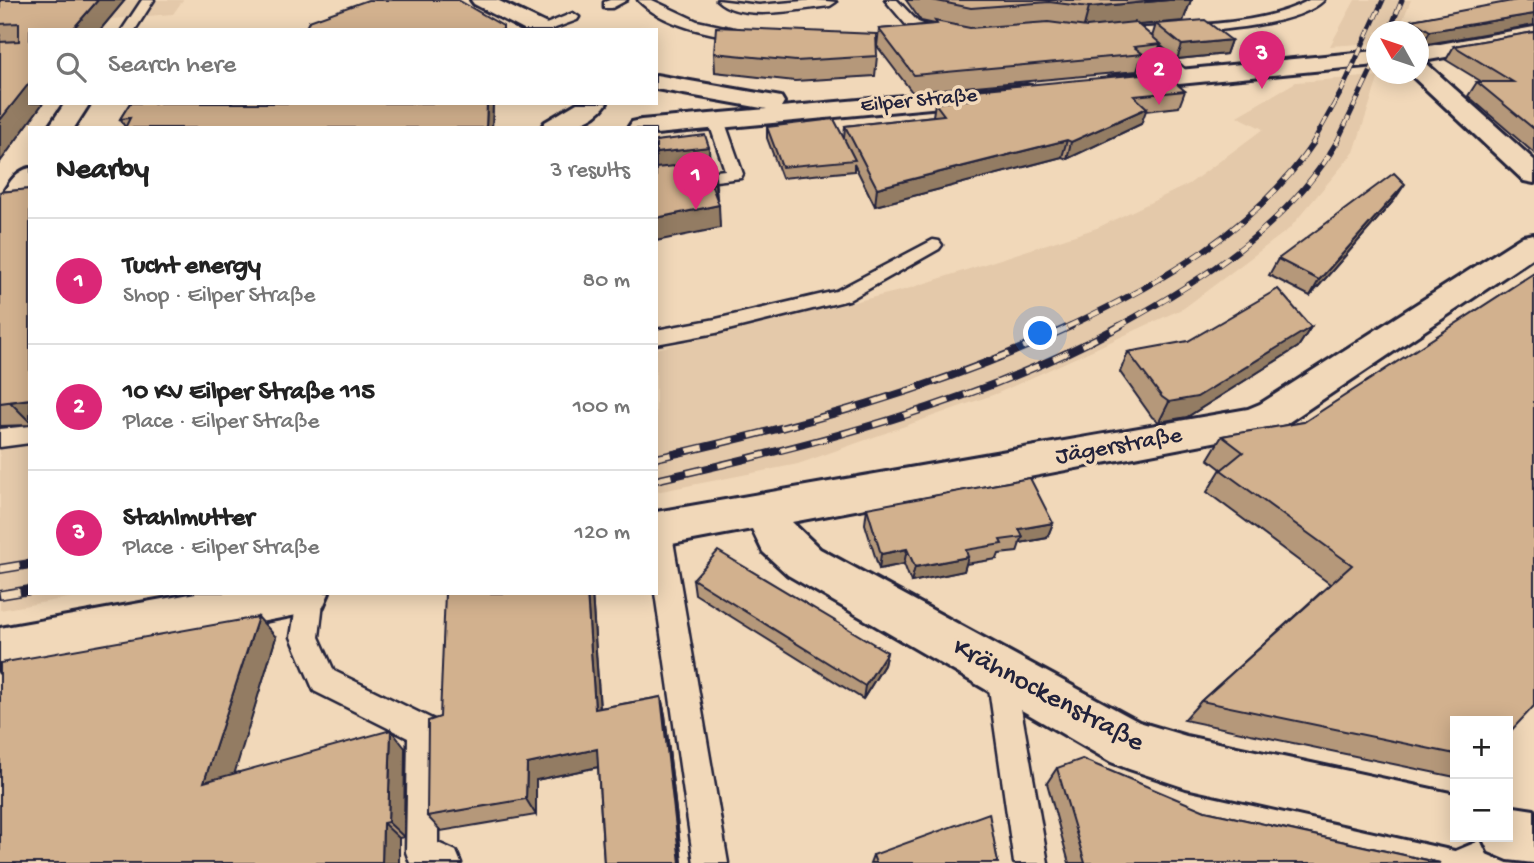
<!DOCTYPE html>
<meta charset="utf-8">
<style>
:root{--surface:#fff;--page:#f2f2f2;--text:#222;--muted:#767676;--line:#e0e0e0;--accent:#db2777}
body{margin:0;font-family:"Gochi Hand",sans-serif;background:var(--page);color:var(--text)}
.controls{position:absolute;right:21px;bottom:21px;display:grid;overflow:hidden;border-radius:0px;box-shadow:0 4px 18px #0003}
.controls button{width:63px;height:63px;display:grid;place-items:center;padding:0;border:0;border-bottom:2px solid var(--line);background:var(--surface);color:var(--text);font:35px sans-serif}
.compass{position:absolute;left:1366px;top:21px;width:63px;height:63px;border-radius:50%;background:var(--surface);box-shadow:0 4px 18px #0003;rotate:310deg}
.you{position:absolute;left:1041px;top:334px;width:24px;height:24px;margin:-18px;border:5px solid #fff;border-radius:50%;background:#1a73e8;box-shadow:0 0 0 10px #1a73e833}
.badge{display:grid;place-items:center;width:46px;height:46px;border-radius:50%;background:var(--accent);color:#fff;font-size:23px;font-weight:700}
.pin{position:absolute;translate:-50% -58px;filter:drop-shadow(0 2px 4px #0008)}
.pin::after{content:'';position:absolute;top:37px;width:24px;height:21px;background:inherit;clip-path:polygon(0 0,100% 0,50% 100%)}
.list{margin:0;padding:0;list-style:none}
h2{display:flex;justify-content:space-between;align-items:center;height:91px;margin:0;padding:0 28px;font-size:30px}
h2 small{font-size:23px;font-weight:400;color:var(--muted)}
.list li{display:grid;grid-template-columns:46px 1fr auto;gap:21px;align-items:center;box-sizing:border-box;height:126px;padding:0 28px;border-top:2px solid var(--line)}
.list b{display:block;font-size:26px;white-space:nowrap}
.list p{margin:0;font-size:23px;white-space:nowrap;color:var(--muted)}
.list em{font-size:23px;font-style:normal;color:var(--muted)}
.icon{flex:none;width:38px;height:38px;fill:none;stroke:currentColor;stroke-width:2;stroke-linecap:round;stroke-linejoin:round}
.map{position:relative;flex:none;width:1534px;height:863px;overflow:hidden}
.search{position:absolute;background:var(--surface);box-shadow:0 4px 18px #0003;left:28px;top:28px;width:630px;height:77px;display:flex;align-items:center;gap:18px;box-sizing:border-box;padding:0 24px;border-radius:0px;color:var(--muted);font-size:26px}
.panel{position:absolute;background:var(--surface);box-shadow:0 4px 18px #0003;left:28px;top:126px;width:630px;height:469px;border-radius:0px}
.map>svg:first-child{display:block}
.built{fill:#e4c9aa}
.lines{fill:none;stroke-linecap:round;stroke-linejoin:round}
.service-casing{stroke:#22223b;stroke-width:5}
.minor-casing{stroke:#22223b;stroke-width:6}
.tertiary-casing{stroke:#22223b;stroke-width:6}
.service{fill:#f1d8b9;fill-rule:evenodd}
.minor{fill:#f1d8b9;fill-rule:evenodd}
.tertiary{fill:#f1d8b9;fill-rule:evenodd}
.rail-far3-casing{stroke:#22223b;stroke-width:5}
.rail-far2-casing{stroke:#22223b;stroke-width:6}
.rail-far1-casing{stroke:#22223b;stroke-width:8}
.rail-casing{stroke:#22223b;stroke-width:10}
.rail-far3{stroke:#f1d8b9;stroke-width:3.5;stroke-dasharray:10;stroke-linecap:butt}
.rail-far2{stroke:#f1d8b9;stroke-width:4.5;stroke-dasharray:12;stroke-linecap:butt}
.rail-far1{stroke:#f1d8b9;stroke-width:5;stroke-dasharray:16;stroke-linecap:butt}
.rail{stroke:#f1d8b9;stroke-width:7;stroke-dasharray:20;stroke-linecap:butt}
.wall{fill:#b5987a;stroke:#22223b;stroke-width:2}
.shaded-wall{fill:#937c63;stroke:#22223b;stroke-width:2}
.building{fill:#d2b18e;stroke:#22223b;stroke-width:2}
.labels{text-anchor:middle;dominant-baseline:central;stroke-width:7;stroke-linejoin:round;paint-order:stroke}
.far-street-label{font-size:21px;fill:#22223b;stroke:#f1d8b9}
.street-label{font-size:24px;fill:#22223b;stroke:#f1d8b9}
.near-street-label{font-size:28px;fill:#22223b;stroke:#f1d8b9}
</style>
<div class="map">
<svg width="1534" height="863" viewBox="0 0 1534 863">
<rect width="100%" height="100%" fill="#f1d8b9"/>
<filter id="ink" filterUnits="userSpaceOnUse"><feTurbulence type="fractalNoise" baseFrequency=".0143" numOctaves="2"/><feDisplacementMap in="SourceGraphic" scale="14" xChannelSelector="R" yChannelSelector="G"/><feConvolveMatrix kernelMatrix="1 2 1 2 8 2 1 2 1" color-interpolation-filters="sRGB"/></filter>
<g filter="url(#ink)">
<g class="built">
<polygon points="0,0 183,0 173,14 0,28"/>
<polygon points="1355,0 1411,0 1398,31 1376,32 1376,43 1330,46"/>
<polygon points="1379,76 1354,152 1289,229 1184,308 998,393 798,464 656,492 656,349 904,290 1097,228 1189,184 1263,129 1237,116 1296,82"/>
<polygon points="30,445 30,593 97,593 0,610 0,449"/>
</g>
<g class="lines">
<defs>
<g id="service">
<polygon points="142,0 154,0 135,30 122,30"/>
<polygon points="610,0 627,0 612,8 604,8 604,2"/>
<path d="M 638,0 L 652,0 L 697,21 L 752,33 L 754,36 L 747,40 C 712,34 664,27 638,0 Z"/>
<path d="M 717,0 L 759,5 L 815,0 L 836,2 L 830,6 C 800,9 741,23 717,0 Z"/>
<polygon points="885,0 897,0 918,22 951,35 944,39 908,27"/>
<path d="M 1309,0 L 1324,0 C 1294,30 1188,32 1146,35 L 1190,74 L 1190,80 L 1180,80 L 1131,36 L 1114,38 L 1107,34 L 1114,30 C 1170,25 1261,28 1309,0 Z"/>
<polygon points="573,13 579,17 577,20 550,30 534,29"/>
<polygon points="716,115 724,120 743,174 741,178 656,188 656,178 725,170 708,120"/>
<polygon points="933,240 939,241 942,245 939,249 849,300 716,333 656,344 656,330 716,319 836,291"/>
<polygon points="30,426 30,443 0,447 0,429"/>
<polygon points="656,519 667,522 671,529 728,863 694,863 655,593"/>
<polygon points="298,593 324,593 319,637 334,671 434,720 438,730 438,843 456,851 461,863 410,863 406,852 408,738 314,691 291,637"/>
<polygon points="1001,661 1011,665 1015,674 1048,863 1014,863 987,674 991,665"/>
</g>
<g id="minor">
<polygon points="1418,61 1426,63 1534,160 1534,183 1524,181 1410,74 1418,74"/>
<polygon points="65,103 90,103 74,128 48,128"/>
<path d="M 30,168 L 30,196 L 17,202 L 7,199 L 3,193 C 10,182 16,171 30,168 Z"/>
<polygon points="1534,234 1534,257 1286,424 1266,432 792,522 820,549 1139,722 1186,736 1455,794 1455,837 1476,837 1474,840 1455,848 1186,788 1129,769 1111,762 788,575 763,552 752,529 656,547 656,512 1248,409 1260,404 1523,236"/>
<polygon points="196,593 329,593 323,607 307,613 0,672 0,628"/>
<polygon points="1508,806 1534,810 1534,863 1508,860 1489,852 1482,837 1508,837"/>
</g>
<g id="tertiary">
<polygon points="471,0 497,0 549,25 552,30 524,30 474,4"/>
<polygon points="1534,27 1534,41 1418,62 1418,48"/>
<polygon points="1376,51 1376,65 1117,90 1108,88 1105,83 1108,78 1117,76"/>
<polygon points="656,75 781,97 784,102 781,107 1026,85 1035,87 1038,92 1035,97 1026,99 656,134 656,128 628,128 632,122 641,120 767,109 656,89"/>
<path d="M 577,103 L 607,103 C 592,125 565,128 541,128 L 545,122 Z"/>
</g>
</defs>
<use href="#service" class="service-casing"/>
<use href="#minor" class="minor-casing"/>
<use href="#tertiary" class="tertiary-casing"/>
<use href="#service" class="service"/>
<use href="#minor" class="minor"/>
<use href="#tertiary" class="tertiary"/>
<defs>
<g id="rail-far3">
<polyline points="1389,32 1402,0"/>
<polyline points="1312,144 1341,92 1383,0"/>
<polyline points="1336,144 1376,60"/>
</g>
<g id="rail-far2">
<path d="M 1067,327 C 1159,284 1256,229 1314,142"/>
<path d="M 1117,327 C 1201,281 1287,227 1337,142"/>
</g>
<g id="rail-far1">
<path d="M 656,458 C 799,426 939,389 1071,326"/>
<path d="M 656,480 C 814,444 977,404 1120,326"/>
</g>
<g id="rail">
<polyline points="0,569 30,564"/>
<polyline points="0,595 30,590"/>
</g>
</defs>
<use href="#rail-far3" class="rail-far3-casing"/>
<use href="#rail-far2" class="rail-far2-casing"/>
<use href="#rail-far1" class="rail-far1-casing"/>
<use href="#rail" class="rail-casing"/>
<use href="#rail-far3" class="rail-far3"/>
<use href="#rail-far2" class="rail-far2"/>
<use href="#rail-far1" class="rail-far1"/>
<use href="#rail" class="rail"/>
</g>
<g class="wall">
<polygon points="0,0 125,0 100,30 30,30 43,103 0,162"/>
<polygon points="906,0 1193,0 1191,0 1183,21 1138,25 1152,37 1156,24 1231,40 1226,54 1177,59 1160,45 1155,61 1140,62 1137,71 912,92 877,46 879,29 935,24 921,21"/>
<polygon points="1534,0 1534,25 1422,45 1418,42 1418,32 1405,32 1412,20"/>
<polygon points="1534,32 1534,153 1468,96 1477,82 1482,82 1446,60 1454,46"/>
<polygon points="714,53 877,56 875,76 795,81 715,72"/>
<polygon points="975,90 1185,91 1179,107 1145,111 1141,124 1067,159 1062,157 875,206 854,164 854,171 782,178 767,138 767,127 844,139 845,126 933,116 935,103 973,99"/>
<polygon points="130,103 493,103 492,128 125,127 120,119"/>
<polygon points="710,162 714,166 720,228"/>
<polygon points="30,189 30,425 0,426 0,192"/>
<polygon points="1395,199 1310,296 1269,275 1278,259"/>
<polygon points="1311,327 1298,347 1187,417 1159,422 1152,417 1120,372 1128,352"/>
<polygon points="1304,422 1455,721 1455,777 1184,720 1201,701 1330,584 1207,492 1221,469 1208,459 1222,436"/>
<polygon points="867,508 1053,523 1047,538 1020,543 1017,552 999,554 997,559 966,564 964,571 911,582 904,564 879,569 865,524"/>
<polygon points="693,579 887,652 884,665 863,699 695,594"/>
<polygon points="592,593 600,708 661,697 665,715 682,863 604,863 598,767 536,780 536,815 441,831 427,816"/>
<polygon points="276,637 234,773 405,748 404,837 399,838 399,863 0,863"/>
<polygon points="1057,768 1205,811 1440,863 1069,863 1047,783"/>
<polygon points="873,855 998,863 870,863"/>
</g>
<g class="shaded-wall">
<polygon points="98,0 125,0 100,30 72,30"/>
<polygon points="1169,0 1191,0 1183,21 1083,30 1089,7"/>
<polygon points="1534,14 1534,25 1422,45 1430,31"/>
<polygon points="1231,40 1226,54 1177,59 1182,45"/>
<polygon points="30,82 30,103 43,103 0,162 0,120"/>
<polygon points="487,103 493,103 492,128 486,128"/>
<polygon points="1147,108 1141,124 1067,159 1071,142"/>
<polygon points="1067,140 1062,157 875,206 877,188"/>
<polygon points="709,147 710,169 656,175 656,153"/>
<polygon points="715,183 716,205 711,184"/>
<polygon points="1405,184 1395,199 1310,296 1319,280"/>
<polygon points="719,205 720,228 656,241 656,218"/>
<polygon points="1311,327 1298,347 1187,417 1159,422 1169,402"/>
<polygon points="30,399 30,422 10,402"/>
<polygon points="1053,523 1047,538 1020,543 1023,537 1019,529"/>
<polygon points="907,549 904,564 879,569 881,554"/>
<polygon points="968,557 964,571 911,582 915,567"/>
<polygon points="587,593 592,593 601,727 595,709"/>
<polygon points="258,617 276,637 227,798 204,782"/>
<polygon points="887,652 884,665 863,699 865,686"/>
<polygon points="661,697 665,715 682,863 680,863"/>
<polygon points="391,730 405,748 404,837 388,822"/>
<polygon points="597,749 603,766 536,780 536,815 526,799 527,764"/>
<polygon points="383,823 399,838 399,863 382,863"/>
</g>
<g class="building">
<polygon points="0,0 98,0 72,30 30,30 30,82 0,120 0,42 19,41 19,23 0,24"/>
<polygon points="368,0 458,0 503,26 503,30 305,30 309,21"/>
<polygon points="932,0 1169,0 1089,7 1049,2 971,8"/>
<polygon points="1517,0 1534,0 1534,14 1430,31 1412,20"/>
<polygon points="1205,20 1231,40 1182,45 1156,24"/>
<polygon points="935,21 970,28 1048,22 1087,27 1135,22 1161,44 1134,47 1143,54 914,75 879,29 937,24"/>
<polygon points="716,27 876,34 877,56 796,61 714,53"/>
<polygon points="1534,32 1534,129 1477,82 1513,82 1454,46"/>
<polygon points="1163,72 1185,91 1134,96 1147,108 1071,142 1067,140 877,188 845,126 944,115 935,103 975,99 975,90"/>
<polygon points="130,103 487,103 486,128 125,128 130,118 120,119"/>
<polygon points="834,119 855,160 782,167 767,127"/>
<polygon points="705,135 709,147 656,153 656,141"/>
<polygon points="713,162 714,166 710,166 715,183 711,184 719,205 656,218 656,168"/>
<polygon points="1394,173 1405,184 1319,280 1278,259"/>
<polygon points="30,189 30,399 0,403 0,192"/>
<polygon points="1534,273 1534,706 1508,734 1508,721 1455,721 1455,754 1201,701 1352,565 1221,470 1243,452 1222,436 1304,422"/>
<polygon points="1278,289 1311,327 1197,397 1169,402 1162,397 1128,352 1188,341"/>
<polygon points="1030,478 1053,523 1019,529 1023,537 1000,540 1002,544 966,550 968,557 915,567 907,549 881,554 867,508"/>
<polygon points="718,551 887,652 865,686 693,579"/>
<polygon points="445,593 587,593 595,709 661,697 680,863 604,863 597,749 527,764 526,799 427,816 428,721 440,717"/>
<polygon points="258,617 204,782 391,730 388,822 383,823 382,863 0,863 0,663"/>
<polygon points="1082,759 1205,811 1440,863 1085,863 1057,768"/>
<polygon points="989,813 998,863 876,863 873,855"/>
</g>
</g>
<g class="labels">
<g class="far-street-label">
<text transform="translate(919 102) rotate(-5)">Eilper Straße</text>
</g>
<g class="street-label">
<text transform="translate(1119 447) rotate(-10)">Jägerstraße</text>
</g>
<g class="near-street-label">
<text transform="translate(1048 696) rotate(28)">Krähnockenstraße</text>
</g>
</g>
</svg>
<div class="controls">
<button>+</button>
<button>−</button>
</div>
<svg class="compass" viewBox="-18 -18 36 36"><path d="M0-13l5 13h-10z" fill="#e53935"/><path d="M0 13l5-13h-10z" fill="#767676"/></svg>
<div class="you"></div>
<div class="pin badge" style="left:696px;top:210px">1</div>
<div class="pin badge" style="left:1159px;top:105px">2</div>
<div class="pin badge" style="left:1262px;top:89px">3</div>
<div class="search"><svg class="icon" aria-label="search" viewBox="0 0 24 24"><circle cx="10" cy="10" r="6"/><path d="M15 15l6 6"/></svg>Search here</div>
<section class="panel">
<h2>Nearby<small>3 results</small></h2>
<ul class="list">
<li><span class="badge">1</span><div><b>Tucht energy</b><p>Shop · Eilper Straße</p></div><em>80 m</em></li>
<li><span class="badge">2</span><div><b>10 KV Eilper Straße 115</b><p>Place · Eilper Straße</p></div><em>100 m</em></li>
<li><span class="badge">3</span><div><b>Stahlmutter</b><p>Place · Eilper Straße</p></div><em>120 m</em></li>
</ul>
</section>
</div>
